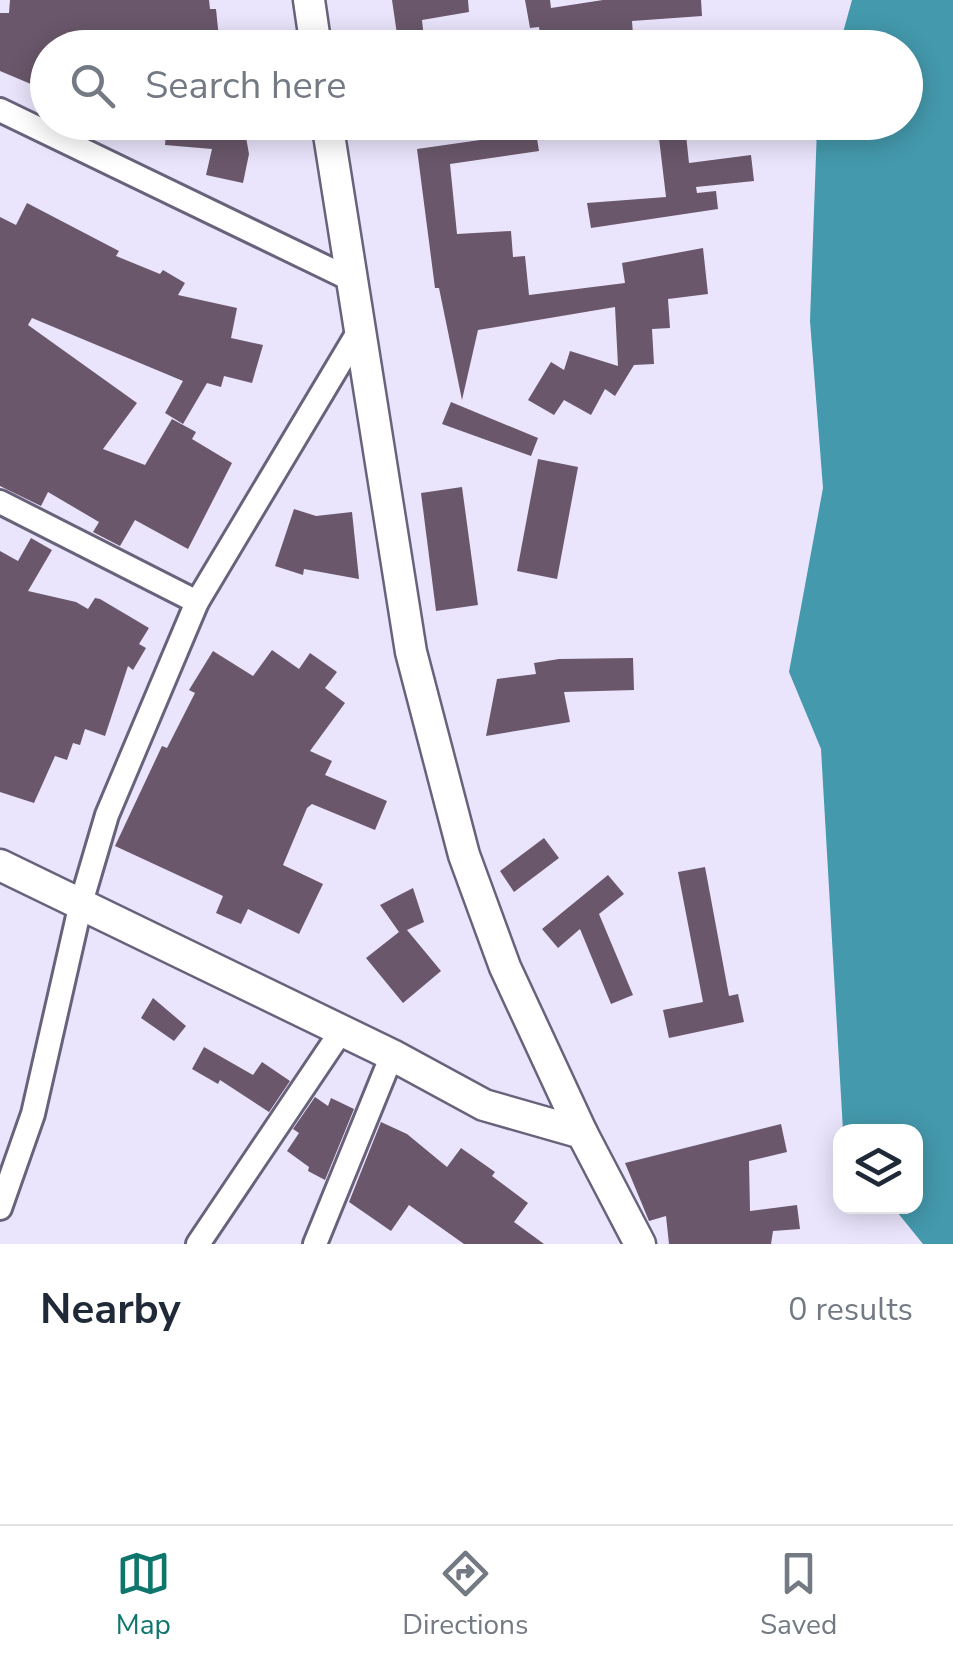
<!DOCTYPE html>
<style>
:root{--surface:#fff;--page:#f2f2f3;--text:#1f2937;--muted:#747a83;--line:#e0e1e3;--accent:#0f766e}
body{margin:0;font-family:"Nunito Sans",sans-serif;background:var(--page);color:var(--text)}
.controls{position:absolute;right:30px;bottom:30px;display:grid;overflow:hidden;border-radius:20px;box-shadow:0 5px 25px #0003}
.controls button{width:90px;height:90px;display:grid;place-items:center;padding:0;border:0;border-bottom:2px solid var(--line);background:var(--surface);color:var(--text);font:50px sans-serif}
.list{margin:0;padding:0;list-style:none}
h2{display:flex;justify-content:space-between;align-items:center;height:130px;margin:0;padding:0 40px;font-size:42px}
h2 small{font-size:32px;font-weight:400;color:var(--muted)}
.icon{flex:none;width:55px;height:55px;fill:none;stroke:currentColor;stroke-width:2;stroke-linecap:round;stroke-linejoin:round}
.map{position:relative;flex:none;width:953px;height:1244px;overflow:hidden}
.search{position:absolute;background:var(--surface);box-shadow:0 5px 25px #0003;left:30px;right:30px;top:30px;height:110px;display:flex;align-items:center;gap:25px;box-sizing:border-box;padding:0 35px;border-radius:55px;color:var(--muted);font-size:38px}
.sheet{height:280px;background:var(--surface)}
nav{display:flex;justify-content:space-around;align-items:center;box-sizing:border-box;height:140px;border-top:2px solid var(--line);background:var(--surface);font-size:28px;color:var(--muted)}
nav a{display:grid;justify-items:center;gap:5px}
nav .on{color:var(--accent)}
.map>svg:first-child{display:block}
.water{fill:#4499ac}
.building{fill:#6a576b}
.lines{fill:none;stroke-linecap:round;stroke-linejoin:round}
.street-casing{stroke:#68627b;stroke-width:28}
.secondary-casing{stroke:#68627b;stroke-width:35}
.street{stroke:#fff;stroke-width:22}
.secondary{stroke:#fff;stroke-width:30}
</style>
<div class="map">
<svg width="953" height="1244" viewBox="0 0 953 1244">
<rect width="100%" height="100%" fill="#eae5fc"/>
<polygon class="water" points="852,0 953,0 953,1244 923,1244 893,1207 916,1206 916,1132 843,1131 821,749 789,672 823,488 810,321 817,128 818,123 906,122 906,48 839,47"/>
<g class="building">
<polygon points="10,0 209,0 210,9 216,9 220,48 189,48 189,43 48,48 48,62 38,87 0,71 0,13 9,13"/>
<polygon points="392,0 468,0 469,12 422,20 425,48 399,48"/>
<polygon points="525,0 550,0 551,8 603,0 701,0 702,16 632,21 634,48 542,48 539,27 530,28"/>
<polygon points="167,122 192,122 191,131 244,126 249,154 243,183 206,175 212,149 165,145"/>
<polygon points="536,132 539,151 450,164 457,234 511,231 513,257 525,256 529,295 625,283 622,263 703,248 708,294 668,299 670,328 652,329 654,364 634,365 615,396 605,389 591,415 564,400 554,415 528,400 551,362 564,370 570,351 618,366 615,307 478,330 462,400 439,288 435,288 417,149"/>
<polygon points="686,135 689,163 751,155 754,181 696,187 697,193 716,191 718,209 591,228 587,203 666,197 659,138"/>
<polygon points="27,203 119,251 116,256 160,274 163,270 185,283 178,295 237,308 231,338 263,345 252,383 224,376 221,387 207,383 183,424 165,413 183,381 32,318 28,325 137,403 103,449 145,465 172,419 196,432 192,439 232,463 188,549 135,520 120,546 93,532 99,522 48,492 41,506 0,486 0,217 16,225"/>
<polygon points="451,402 538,438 531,456 442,424"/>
<polygon points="538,459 578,467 557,579 517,571"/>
<polygon points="462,487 478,605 436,611 421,493"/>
<polygon points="294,509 316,516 352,512 359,579 304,569 303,575 275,566"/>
<polygon points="31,538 52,550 28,591 76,602 88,609 95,598 100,599 149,628 139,644 146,648 133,670 128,666 105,736 85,729 80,745 73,743 67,760 55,756 34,803 0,792 0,551 18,561"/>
<polygon points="272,650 299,669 310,653 337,672 325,688 345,703 310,751 332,761 325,775 387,801 375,830 312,804 307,808 283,865 323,884 299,934 248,909 241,924 216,913 223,896 115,846 162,746 167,748 195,693 189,690 213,651 253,676"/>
<polygon points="633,658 634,690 564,692 570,722 486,736 497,679 536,674 534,663 559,659"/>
<polygon points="544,838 559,858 514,892 500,871"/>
<polygon points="705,867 729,996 738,994 744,1022 669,1038 663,1010 703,1002 678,872"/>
<polygon points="608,875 624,894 599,914 633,995 611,1004 580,929 558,948 542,929"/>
<polygon points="413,888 424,922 407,930 441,971 403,1003 366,958 399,932 380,905"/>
<polygon points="153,998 186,1026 174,1041 141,1018"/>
<polygon points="204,1047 253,1075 262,1062 290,1081 269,1112 220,1080 218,1084 192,1069"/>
<polygon points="315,1097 328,1106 331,1098 354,1109 325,1180 308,1171 309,1167 287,1151 299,1133 293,1129"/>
<polygon points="381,1122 407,1134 447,1167 461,1148 495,1172 492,1176 528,1203 514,1222 544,1244 464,1244 409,1205 391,1231 349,1202"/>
<polygon points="781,1124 787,1152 749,1161 750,1211 797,1205 800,1229 773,1231 771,1244 669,1244 666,1216 649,1221 625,1163"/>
</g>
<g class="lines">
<defs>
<g id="street">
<polyline points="0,110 350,279"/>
<polyline points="0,502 197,602"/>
<polyline points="0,1208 33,1114 81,903 107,815 197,602 359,331"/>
<polyline points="198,1244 342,1030"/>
<polyline points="315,1244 392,1055"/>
</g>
<g id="secondary">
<polyline points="309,0 316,48"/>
<polyline points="327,122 411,652 464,855 505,967 582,1133 640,1244"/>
<polyline points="0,865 392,1055 484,1105 582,1133"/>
</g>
</defs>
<use href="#street" class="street-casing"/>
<use href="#secondary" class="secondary-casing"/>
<use href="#street" class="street"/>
<use href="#secondary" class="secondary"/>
</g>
</svg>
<div class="controls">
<button><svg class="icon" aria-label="layers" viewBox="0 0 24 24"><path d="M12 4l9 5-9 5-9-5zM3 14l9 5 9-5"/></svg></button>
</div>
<div class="search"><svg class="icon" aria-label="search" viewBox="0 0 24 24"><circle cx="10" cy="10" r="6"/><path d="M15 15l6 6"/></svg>Search here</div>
</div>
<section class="sheet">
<h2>Nearby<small>0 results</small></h2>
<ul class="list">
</ul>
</section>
<nav>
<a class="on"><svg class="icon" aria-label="map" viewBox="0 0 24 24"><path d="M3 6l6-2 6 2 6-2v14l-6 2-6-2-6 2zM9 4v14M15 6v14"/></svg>Map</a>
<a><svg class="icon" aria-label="directions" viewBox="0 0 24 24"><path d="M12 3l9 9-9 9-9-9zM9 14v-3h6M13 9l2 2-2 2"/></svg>Directions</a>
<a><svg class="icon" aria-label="saved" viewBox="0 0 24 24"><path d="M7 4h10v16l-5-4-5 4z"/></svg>Saved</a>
</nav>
